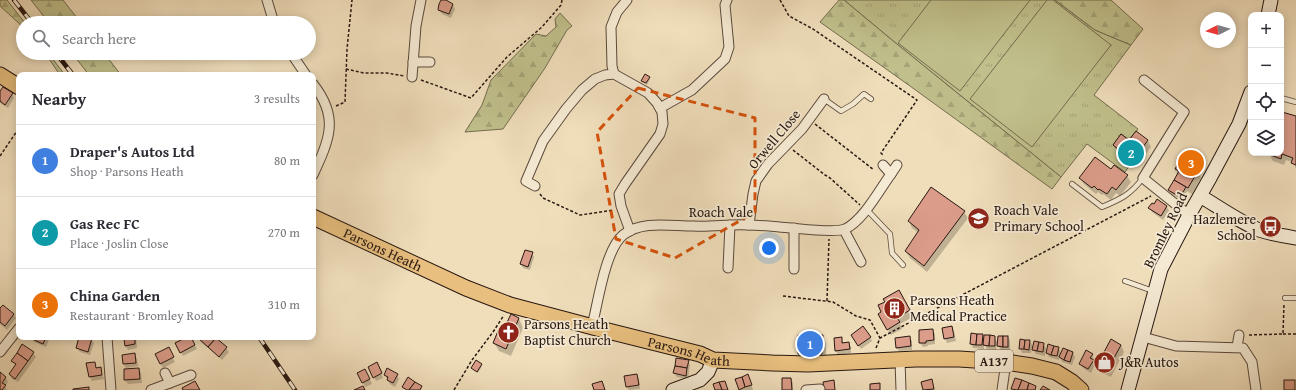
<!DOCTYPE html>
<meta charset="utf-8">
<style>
:root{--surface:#fff;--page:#f2f2f3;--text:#2b2b33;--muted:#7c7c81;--line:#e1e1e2;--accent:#db2777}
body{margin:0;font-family:"Gentium Book Plus",serif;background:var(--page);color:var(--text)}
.controls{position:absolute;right:12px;top:12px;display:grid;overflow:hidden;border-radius:8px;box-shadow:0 2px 10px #0003}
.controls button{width:36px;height:36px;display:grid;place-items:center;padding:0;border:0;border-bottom:1px solid var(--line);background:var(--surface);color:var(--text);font:20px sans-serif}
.compass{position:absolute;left:1200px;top:12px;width:36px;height:36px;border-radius:50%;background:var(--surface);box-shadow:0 2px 10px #0003;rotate:264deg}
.you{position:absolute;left:769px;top:248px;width:14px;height:14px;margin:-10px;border:3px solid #fff;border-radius:50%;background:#1a73e8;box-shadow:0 0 0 6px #1a73e833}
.badge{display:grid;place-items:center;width:26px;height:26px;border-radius:50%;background:var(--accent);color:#fff;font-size:13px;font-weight:700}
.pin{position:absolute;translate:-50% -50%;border:2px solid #fff;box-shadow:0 1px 4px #0006}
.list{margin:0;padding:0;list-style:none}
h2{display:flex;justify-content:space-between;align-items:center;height:52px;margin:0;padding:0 16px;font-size:17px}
h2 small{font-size:13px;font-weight:400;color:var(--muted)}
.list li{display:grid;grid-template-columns:26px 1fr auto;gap:12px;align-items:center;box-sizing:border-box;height:72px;padding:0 16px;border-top:1px solid var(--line)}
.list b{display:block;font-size:15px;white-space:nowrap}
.list p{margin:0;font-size:13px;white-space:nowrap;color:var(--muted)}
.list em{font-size:13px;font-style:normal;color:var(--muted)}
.icon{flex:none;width:22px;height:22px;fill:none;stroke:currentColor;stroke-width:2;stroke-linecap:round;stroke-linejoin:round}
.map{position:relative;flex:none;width:1296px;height:390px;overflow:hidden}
.search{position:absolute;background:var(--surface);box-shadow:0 2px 10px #0003;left:16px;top:16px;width:300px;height:44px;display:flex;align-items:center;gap:10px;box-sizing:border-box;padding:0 14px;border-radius:22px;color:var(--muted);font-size:15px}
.panel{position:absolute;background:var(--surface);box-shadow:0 2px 10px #0003;left:16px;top:72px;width:300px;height:268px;border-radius:8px}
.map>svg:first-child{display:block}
.grass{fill:url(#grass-tufts);stroke:#746c4e}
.forest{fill:url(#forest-firs);stroke:#746c4e}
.pitch{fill:#c0c08c;stroke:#746c4e}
.shadow{fill:#0003}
.building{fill:#db9d8a;stroke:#281711}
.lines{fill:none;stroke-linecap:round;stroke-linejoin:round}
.lane-casing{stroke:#5a493c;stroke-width:6}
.street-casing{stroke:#5a493c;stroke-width:11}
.secondary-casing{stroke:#281711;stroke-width:15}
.primary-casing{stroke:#281711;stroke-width:17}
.path{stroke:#281711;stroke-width:1.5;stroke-dasharray:3 2;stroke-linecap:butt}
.lane{stroke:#f5ead3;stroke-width:4.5}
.street{stroke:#f5ead3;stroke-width:9}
.secondary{stroke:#f5ead3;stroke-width:13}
.primary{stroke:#e8bf7e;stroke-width:15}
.rail-casing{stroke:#281711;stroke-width:4.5}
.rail{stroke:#f5ead3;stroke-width:3;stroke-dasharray:9;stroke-linecap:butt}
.marked{fill:none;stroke:#d5520c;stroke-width:3;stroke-dasharray:8 5;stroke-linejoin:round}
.labels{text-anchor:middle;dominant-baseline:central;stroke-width:3.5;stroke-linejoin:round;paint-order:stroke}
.shield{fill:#f5ead3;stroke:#66564b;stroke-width:1}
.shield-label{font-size:13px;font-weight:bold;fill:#281711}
.street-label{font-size:14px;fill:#281711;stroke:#f5ead3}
.poi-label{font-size:14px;fill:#281711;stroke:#f5ead3;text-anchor:start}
</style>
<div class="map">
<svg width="1296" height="390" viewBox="0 0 1296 390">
<defs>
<pattern id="grass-tufts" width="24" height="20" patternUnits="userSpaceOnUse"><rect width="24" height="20" fill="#c0c08c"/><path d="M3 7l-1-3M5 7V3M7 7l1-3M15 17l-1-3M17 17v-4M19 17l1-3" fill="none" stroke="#a5a478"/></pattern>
<pattern id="forest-firs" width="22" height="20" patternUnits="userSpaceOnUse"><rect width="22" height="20" fill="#c0c08c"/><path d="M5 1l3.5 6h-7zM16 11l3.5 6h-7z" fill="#a5a478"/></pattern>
</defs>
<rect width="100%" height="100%" fill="#f0debb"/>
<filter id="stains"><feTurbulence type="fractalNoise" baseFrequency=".005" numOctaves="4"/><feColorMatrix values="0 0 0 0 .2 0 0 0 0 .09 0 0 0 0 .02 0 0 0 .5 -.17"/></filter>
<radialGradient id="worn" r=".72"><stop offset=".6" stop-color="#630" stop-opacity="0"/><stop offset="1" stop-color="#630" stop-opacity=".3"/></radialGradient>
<polygon class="grass" points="844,0 1055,0 1095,30 1131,45 1094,95 1138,129 1129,140 1121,134 1113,145 1133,161 1125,172 1087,144 1061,177 892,40"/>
<g class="forest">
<polygon points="0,0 7,0 25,23 23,23 23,27 0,6"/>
<polygon points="31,0 63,0 81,23 49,23"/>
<polygon points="839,0 844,0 892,40 1061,177 1052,189 910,86 820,22"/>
<polygon points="1055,0 1111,0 1143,29 1131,45 1095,30"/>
<polygon points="560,13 572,26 567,30 545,68 503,129 465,132 482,105 491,80 494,77 536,34 546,36 556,27 555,19"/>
<polygon points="45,53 48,53 65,75 60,75"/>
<polygon points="72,53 104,53 121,75 89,75"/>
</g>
<g class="pitch">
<polygon points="931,0 1030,0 960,91 898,43"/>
<polygon points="1047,0 1053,0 1111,45 1032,147 970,99"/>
</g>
<g class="shadow">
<polygon points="442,0 453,5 455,9 451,18 442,14 439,10"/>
<polygon points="649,78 650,79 647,85 644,83 643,81"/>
<polygon points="0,93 12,94 14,98 8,108 0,103"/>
<polygon points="1296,117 1296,169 1293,162 1286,160 1284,165 1273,161 1269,154 1269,153 1281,153 1281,119"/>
<polygon points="1136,132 1148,141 1151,147 1137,166 1118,152 1114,145 1129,142"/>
<polygon points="1184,156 1201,166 1203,170 1200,175 1201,178 1192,194 1187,191 1182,200 1171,194 1169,190 1178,174 1176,169"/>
<polygon points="1111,171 1127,176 1131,182 1120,196 1116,193 1111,200 1103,194 1102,195 1098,192 1096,194 1084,184 1080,178"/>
<polygon points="1157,200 1167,207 1169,211 1163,220 1152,212 1150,208 1154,205"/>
<polygon points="964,212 968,218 927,272 910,258 906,251 919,233 912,228 909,221"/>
<polygon points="532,253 534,257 530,270 523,268 521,264"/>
<polygon points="898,291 913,317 900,324 902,329 891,335 879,314 883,312 886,302"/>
<polygon points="19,296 19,303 16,299"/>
<polygon points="0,310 13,314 16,318 7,330 0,324"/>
<polygon points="511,316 519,319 523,328 511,356 499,351 494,343 503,335"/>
<polygon points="952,327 954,331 956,341 947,343 945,338"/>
<polygon points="932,330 935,334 935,344 928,345 928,346 923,347 920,343"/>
<polygon points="982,335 985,340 994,337 998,344 1008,337 1010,341 1010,351 1001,350 997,344 996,350 987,349 984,344 984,349 973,348 971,344"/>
<polygon points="822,336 826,343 826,360 802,360 799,353"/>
<polygon points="32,337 50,337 46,347 34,342"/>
<polygon points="80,337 91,339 94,343 90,355 80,352 77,348"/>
<polygon points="125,337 136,337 137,348 128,350 126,346"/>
<polygon points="189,337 190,337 197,349 183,356 176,344"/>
<polygon points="200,337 213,337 226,348 229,352 222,360 201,342 199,338"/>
<polygon points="870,337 872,341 861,349 854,339"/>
<polygon points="909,337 912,341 912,350 899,351 896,347"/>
<polygon points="841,338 844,344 848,343 851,347 851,353 838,355 836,351"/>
<polygon points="1030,341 1034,348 1043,344 1046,348 1045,356 1036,354 1032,348 1031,353 1022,353 1020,348"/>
<polygon points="1049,345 1058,348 1062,354 1073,353 1075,357 1072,365 1062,362 1060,357 1059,360 1049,357 1047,353"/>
<polygon points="1121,345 1124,352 1111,377 1101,372 1098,366"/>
<polygon points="23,346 33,353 36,357 18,382 12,379 10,374 16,366 12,361"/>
<polygon points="168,349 175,362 163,368 156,355"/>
<polygon points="134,354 137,359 138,366 126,368 124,364"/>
<polygon points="1092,355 1094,359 1093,361 1095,365 1091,373 1083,368 1080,364"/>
<polygon points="688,361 690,365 688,379 677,377 674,373"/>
<polygon points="94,363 97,369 100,368 104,379 92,381 90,377 87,364"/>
<polygon points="481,365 482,366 478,373 472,368"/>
<polygon points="379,368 383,378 376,381 374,377"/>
<polygon points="139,369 141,373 142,383 128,384 125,380 125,370"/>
<polygon points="0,373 6,378 8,382 5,386 7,390 0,390"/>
<polygon points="358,373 367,374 372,384 365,387"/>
<polygon points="385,375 397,375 399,379 395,387 390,384"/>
<polygon points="637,375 639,379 640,389 629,390 626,386"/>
<polygon points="737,379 750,380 753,390 740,390"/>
<polygon points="791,379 793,383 793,390 783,390"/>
<polygon points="931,381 935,390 924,390 922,383"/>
</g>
<g class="building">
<polygon points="441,0 446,0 453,4 449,14 438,10 439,4"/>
<polygon points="645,74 650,77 646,83 641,81"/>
<polygon points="3,87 13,93 5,105 0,101 0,91"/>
<polygon points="1282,112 1296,116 1296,165 1291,163 1293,158 1282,154 1281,159 1268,154 1268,153 1281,153 1281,116"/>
<polygon points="1136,131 1148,140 1133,161 1113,145 1121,134 1129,140"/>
<polygon points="1183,155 1201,165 1198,171 1180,160"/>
<polygon points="1095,157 1111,169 1114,165 1128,175 1116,190 1112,187 1107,194 1099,189 1098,190 1094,186 1092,188 1079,178"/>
<polygon points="1180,160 1198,171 1188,188 1174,180 1179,171 1175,169"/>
<polygon points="1174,180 1186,187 1180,197 1168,190"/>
<polygon points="931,187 965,211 924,266 905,251 919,230 908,221"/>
<polygon points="1157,199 1167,206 1161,216 1148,208 1152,203 1154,204"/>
<polygon points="525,250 533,252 528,267 520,264"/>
<polygon points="899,290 910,310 897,318 900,322 887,330 878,314 881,312 878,305 885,302 883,299"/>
<polygon points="3,305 14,314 5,326 0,322 0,308"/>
<polygon points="511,314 519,318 506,349 493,343 498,331 502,333"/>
<polygon points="863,326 871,337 858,346 851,335"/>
<polygon points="952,326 954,337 944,339 942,328"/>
<polygon points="933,329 934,340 926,341 926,343 919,343 919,330"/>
<polygon points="971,333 977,334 976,345 970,344"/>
<polygon points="977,334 983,334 982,345 976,345"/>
<polygon points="798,335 823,335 822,354 798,354"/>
<polygon points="984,335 990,335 989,346 983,345"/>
<polygon points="990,335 995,336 995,346 989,346"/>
<polygon points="910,336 911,346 896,348 895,338"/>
<polygon points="998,336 1003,336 1003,347 997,346"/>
<rect x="1003" y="336" width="5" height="11"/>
<polygon points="31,337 46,337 43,344 30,338"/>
<polygon points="79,337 92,338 88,352 76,348"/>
<polygon points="135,337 135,344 125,346 124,339"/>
<polygon points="187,337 191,337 195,345 180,353 175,343"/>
<polygon points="198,337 215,337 216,338 208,347 198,338"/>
<polygon points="842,337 842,343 849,342 850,349 835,351 834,338"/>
<polygon points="216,338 227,347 219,357 208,347"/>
<polygon points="1020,339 1025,340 1024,349 1019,349"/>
<polygon points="1111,339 1121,345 1114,358 1104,352"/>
<polygon points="1025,340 1030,340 1029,350 1024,349"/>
<polygon points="1034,341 1039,342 1037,351 1032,350"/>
<polygon points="1039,342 1044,343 1043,352 1037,351"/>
<polygon points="22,344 34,352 28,361 17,353"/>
<polygon points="1048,344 1054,346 1051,355 1046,353"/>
<polygon points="1054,346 1059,347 1057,356 1051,355"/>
<polygon points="169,347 174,357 160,364 155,354"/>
<polygon points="1063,348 1068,350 1064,360 1059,357"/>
<polygon points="1068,350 1073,352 1070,362 1064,360"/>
<polygon points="1086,350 1093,354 1090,358 1094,360 1088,369 1079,364"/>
<polygon points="1104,352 1114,358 1107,371 1097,366"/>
<polygon points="17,353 28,361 15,379 9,374 16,364 11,361"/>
<polygon points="135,353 136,363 123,364 122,355"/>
<polygon points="676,358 689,360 687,368 675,366"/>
<polygon points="476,360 482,364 477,372 471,368"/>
<polygon points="95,362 96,368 101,367 102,375 89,377 86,363"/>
<polygon points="377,362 382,373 373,378 368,367"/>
<polygon points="675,366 687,368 686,376 673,373"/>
<polygon points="139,368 140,379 124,380 124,369"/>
<polygon points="387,368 398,374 393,383 387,380 388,377 384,375"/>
<polygon points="365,369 370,379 362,383 357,373"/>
<polygon points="0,372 6,377 2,383 6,385 2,390 0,390"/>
<polygon points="637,374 639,385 626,387 624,376"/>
<polygon points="748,374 752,385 745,387 742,377"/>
<polygon points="408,377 415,382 409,390 407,390 402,387"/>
<polygon points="742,377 745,387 739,390 735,379"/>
<polygon points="782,378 791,378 792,390 782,390"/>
<polygon points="1015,378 1022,380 1018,390 1011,389"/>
<polygon points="932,379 934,389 923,390 921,382"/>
<polygon points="834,380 835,390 824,390 823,382"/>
<polygon points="1022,380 1029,383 1027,390 1018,390"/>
<rect x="1284" y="380" width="11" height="10"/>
<polygon points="195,381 200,390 183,390 182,388"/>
<polygon points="602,381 605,390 594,390 592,384"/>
<polygon points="725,381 728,390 722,390 719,382"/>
<polygon points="415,382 422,386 420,390 409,390"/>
<polygon points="719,382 722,390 715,390 713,384"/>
<polygon points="880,383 880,390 870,390 870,384"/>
<polygon points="1029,383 1036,386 1035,390 1027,390"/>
<polygon points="363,386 365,390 354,390"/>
<polygon points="1043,386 1050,390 1040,390"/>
<polygon points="89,387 89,390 73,390 73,389"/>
</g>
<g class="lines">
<defs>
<g id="lane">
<polyline points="1281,98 1296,102"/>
<polyline points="824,99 841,111 853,104 864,94 871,99"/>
<path d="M 1072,184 L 1102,207 C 1121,199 1130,195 1143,178"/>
<polyline points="865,211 870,213 890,234 892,253 903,265"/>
<polyline points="1125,281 1153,291"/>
<polyline points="1285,298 1296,298"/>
</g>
<g id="street">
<polyline points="267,0 274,23"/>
<polyline points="291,53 306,75"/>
<polyline points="413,62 430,62"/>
<polyline points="614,74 612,66 611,27 617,12 627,0"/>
<polyline points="412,77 416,26 421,0"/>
<polyline points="1144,80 1184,112 1143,178 1189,215"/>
<path d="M 313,84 C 340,118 329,140 313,175"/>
<polyline points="660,108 692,90 725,59 729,47 725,5 727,0"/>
<polyline points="891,174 897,165"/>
<polyline points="535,186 526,181 543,141 566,109 582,90 595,79 605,75 614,74 648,93 657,103 662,112 663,124 660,134 625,184 619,194 621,206 630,231"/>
<polyline points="749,225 753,194 756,181 768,164 802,129 824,99"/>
<polyline points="844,230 861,262"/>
<polyline points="728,268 730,225"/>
<polyline points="794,269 794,228"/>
<path d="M 592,326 C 598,303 605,250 623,235 C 641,220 671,226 693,226 C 712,227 730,224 748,225 C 762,225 777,227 791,228 C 803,229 835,233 845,229 C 863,221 880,189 891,174 L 883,165"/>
<polyline points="107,337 111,390"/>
<polyline points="1143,337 1176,346 1243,348 1252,362 1256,390"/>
<polyline points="1237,347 1239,335"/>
<polyline points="0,352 19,328"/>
<polyline points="900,360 901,390"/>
<polyline points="165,373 170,383"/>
<polyline points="151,390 191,375"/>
<polyline points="806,390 820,389"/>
<polyline points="1002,390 1006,362"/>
</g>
<g id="secondary">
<polyline points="1268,15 1271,0"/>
<path d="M 1200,196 C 1219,207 1238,221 1259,230 C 1271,234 1284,236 1296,238"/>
<polyline points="673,390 700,380 708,372 713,360"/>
<polyline points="1128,390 1161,269 1189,215 1210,178 1239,124 1251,92"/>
</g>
<g id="primary">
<polyline points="0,75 19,87"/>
<path id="s1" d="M 313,217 L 466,288 L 510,305 L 608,331 L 700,354 L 713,360 L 772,363 L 808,364 L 916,359 L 959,359 L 1006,362 L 1032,366 L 1056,372 L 1072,382 L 1081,390"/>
</g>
</defs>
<use href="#lane" class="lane-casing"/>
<use href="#street" class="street-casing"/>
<use href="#secondary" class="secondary-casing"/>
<use href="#primary" class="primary-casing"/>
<g class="path">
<polyline points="780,0 789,16 813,29 917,100 881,153 884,156"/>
<polyline points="346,69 364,73 387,73 404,76"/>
<polyline points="421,80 471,98 507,57 542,27 561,5 562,0"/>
<polyline points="336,106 345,102 347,49 352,0"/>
<polyline points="815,124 874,170"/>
<polyline points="793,150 825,175 830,178 860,205"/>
<polyline points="0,156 19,128"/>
<polyline points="540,194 543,198 580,215 614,210"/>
<polyline points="783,296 833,302 856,316 870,320 880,338"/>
<polyline points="827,301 829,239"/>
<polyline points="1283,334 1296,334"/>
<polyline points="1249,335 1283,334 1284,304"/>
<polyline points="876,348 880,338 1151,196"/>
<polyline points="454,390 472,360 493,332 504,315"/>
</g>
<use href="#lane" class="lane"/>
<use href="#street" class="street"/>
<use href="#secondary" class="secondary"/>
<use href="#primary" class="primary"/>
<defs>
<g id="rail">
<polyline points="14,0 32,23"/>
<polyline points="56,53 73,75"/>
<polyline points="259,337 295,390"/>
</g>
</defs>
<use href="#rail" class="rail-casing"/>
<use href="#rail" class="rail"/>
</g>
<path class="marked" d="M 638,88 L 755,118 L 755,212 L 675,258 L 616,239 L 597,132 Z"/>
<defs>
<symbol id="school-disc" viewBox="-11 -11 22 22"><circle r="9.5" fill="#8f2418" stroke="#f5ead3"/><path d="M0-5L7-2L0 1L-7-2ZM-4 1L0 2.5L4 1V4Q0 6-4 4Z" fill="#fff"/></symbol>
<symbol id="bus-disc" viewBox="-11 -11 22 22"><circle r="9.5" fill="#8f2418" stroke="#f5ead3"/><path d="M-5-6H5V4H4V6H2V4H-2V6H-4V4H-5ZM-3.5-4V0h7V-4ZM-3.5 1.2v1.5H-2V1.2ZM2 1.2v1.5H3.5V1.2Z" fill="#fff"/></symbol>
<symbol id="building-disc" viewBox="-11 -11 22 22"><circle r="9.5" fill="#8f2418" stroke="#f5ead3"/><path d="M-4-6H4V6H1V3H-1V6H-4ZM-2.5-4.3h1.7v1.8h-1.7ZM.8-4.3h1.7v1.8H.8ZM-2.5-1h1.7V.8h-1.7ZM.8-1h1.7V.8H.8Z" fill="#fff"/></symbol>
<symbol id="church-disc" viewBox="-11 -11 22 22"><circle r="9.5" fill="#8f2418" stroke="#f5ead3"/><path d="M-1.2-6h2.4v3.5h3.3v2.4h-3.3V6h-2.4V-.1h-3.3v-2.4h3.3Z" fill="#fff"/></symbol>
<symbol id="shop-disc" viewBox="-11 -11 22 22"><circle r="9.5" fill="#8f2418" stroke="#f5ead3"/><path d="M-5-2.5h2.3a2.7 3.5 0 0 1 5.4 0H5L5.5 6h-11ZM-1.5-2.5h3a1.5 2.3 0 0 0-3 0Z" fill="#fff"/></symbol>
</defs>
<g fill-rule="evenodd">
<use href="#school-disc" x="966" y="206" width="25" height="25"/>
<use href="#bus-disc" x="1258" y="214" width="25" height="25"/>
<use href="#building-disc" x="882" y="296" width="25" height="25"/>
<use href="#church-disc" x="496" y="320" width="25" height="25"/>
<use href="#shop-disc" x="1092" y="350" width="25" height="25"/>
</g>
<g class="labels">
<rect class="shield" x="975" y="350" width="38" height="22" rx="3"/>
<g class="shield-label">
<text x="994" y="361">A137</text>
</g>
<g class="street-label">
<text transform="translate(774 139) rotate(-50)">Orwell Close</text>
<text x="721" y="212">Roach Vale</text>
<text transform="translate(1165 230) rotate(-64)">Bromley Road</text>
<text stroke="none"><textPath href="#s1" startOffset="77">Parsons Heath</textPath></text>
<text stroke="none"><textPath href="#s1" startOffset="401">Parsons Heath</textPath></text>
</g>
<g class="poi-label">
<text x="994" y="210">Roach Vale<tspan x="994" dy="16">Primary School</tspan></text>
<text x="1256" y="219" text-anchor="end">Hazlemere<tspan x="1256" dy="16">School</tspan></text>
<text x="910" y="300">Parsons Heath<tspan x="910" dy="16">Medical Practice</tspan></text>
<text x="524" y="324">Parsons Heath<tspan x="524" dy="16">Baptist Church</tspan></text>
<text x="1120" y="362">J&amp;R Autos</text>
</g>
</g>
<rect width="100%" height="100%" filter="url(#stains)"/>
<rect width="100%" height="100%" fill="url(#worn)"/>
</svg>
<div class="controls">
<button>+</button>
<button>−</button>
<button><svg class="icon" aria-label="locate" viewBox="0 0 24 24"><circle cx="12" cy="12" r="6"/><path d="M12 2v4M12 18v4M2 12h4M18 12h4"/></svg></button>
<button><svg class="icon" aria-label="layers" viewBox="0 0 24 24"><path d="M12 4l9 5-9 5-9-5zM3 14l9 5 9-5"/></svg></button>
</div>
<svg class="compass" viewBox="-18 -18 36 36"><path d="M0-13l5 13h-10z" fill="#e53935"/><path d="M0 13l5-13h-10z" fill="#7c7c81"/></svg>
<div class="you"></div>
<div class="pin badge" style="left:810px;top:344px;background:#3f7fe0">1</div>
<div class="pin badge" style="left:1131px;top:153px;background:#0f9aa8">2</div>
<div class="pin badge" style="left:1191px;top:163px;background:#e8710a">3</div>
<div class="search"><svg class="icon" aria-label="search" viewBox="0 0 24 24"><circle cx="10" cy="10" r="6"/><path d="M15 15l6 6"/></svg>Search here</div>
<section class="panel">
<h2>Nearby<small>3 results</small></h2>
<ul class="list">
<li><span class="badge" style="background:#3f7fe0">1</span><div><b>Draper's Autos Ltd</b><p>Shop · Parsons Heath</p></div><em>80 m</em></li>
<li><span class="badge" style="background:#0f9aa8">2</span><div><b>Gas Rec FC</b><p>Place · Joslin Close</p></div><em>270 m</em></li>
<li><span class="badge" style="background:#e8710a">3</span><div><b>China Garden</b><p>Restaurant · Bromley Road</p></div><em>310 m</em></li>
</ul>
</section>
</div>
